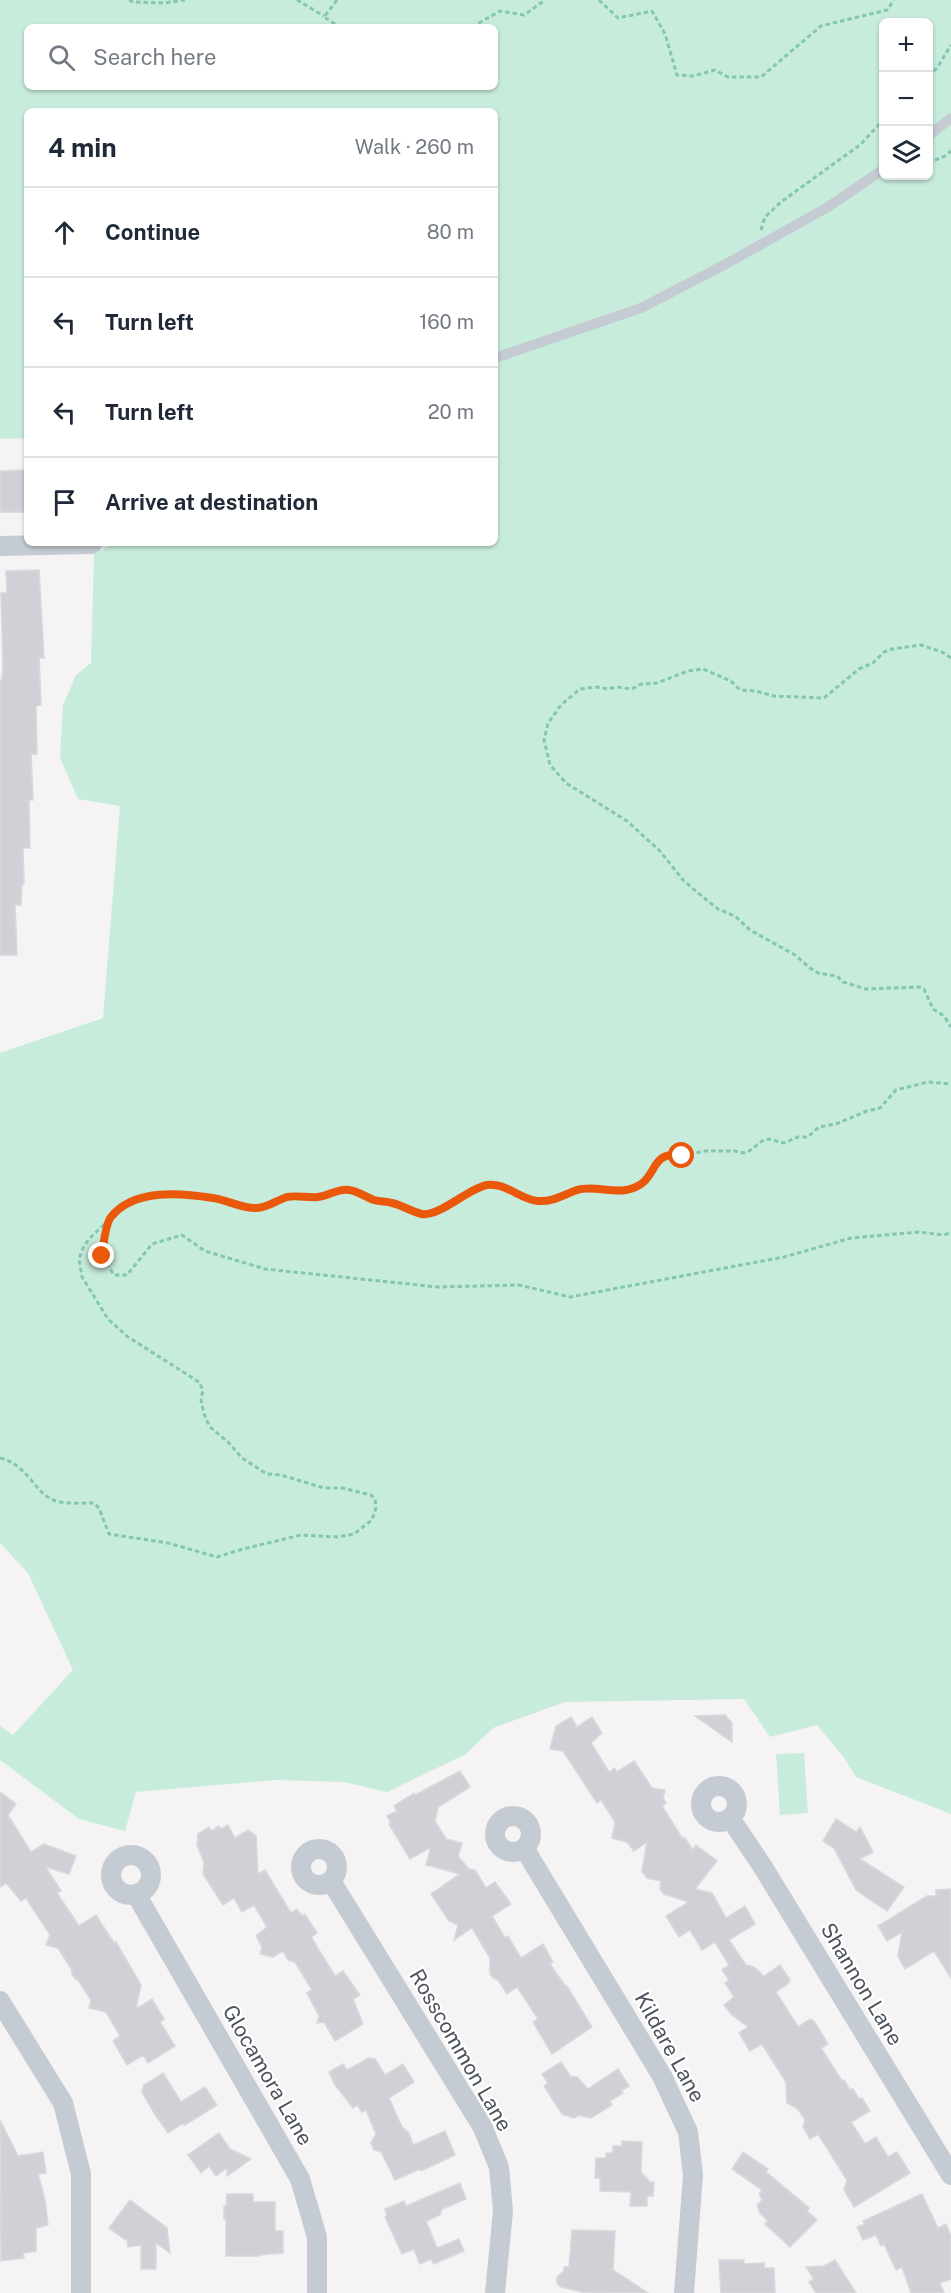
<!DOCTYPE html>
<meta charset="utf-8">
<style>
:root{--surface:#fff;--page:#f6f6f7;--text:#1f2937;--muted:#747a83;--line:#e0e1e3}
body{margin:0;font-family:"Public Sans",sans-serif;background:var(--page);color:var(--text)}
.controls{position:absolute;right:18px;top:18px;display:grid;overflow:hidden;border-radius:9px;box-shadow:0 2px 4px #0004}
.controls button{width:54px;height:54px;display:grid;place-items:center;padding:0;border:0;border-bottom:2px solid var(--line);background:var(--surface);color:var(--text);font:30px sans-serif}
.stop{position:absolute;width:18px;height:18px;margin:-14px;border:4px solid #ea580c;border-radius:50%;background:#fff}
.stop.end{background:#ea580c;border-color:#fff;box-shadow:0 2px 6px #0008}
.list{margin:0;padding:0;list-style:none}
h2{display:flex;justify-content:space-between;align-items:center;height:78px;margin:0;padding:0 24px;font-size:26px}
h2 small{font-size:20px;font-weight:400;color:var(--muted)}
.list li{display:grid;grid-template-columns:39px 1fr auto;gap:18px;align-items:center;box-sizing:border-box;height:90px;padding:0 24px;border-top:2px solid var(--line)}
.list b{display:block;font-size:22px;white-space:nowrap}
.list em{font-size:20px;font-style:normal;color:var(--muted)}
.icon{flex:none;width:33px;height:33px;fill:none;stroke:currentColor;stroke-width:2;stroke-linecap:round;stroke-linejoin:round}
.map{position:relative;flex:none;width:951px;height:2293px;overflow:hidden}
.search{position:absolute;background:var(--surface);box-shadow:0 2px 4px #0004;left:24px;top:24px;width:474px;height:66px;display:flex;align-items:center;gap:15px;box-sizing:border-box;padding:0 21px;border-radius:9px;color:var(--muted);font-size:22px}
.panel{position:absolute;background:var(--surface);box-shadow:0 2px 4px #0004;left:24px;top:108px;width:474px;height:438px;border-radius:9px}
.map>svg:first-child{display:block}
.green{fill:#c8ecdc;fill-rule:evenodd}
.building{fill:#d0d1d6;stroke:#d8d8dd;stroke-width:1.5}
.lines{fill:none;stroke-linecap:round;stroke-linejoin:round}
.path{stroke:#83c7b2;stroke-width:3;stroke-dasharray:4.5 3;stroke-linecap:butt}
.lane{stroke:#c5cbd2;stroke-width:10}
.street{stroke:#c5cbd2;stroke-width:20}
.route{stroke:#ea580c;stroke-width:8}
.labels{text-anchor:middle;dominant-baseline:central;stroke-width:4.5;stroke-linejoin:round;paint-order:stroke}
.street-label{font-size:21px;fill:#4c535e;stroke:#fff}
</style>
<div class="map">
<svg width="951" height="2293" viewBox="0 0 951 2293">
<rect width="100%" height="100%" fill="#f5f3f3"/>
<g class="green">
<path d="M 0,0 L 951,0 L 951,1814 L 856,1777 L 843,1756 L 817,1725 L 770,1737 L 744,1699 L 565,1702 L 493,1728 L 466,1754 L 387,1792 L 344,1782 L 277,1780 L 136,1792 L 125,1831 L 79,1819 L 0,1760 L 0,1726 L 13,1735 L 73,1670 L 28,1573 L 0,1543 L 0,1053 L 103,1018 L 120,806 L 78,799 L 60,758 L 63,705 L 76,675 L 91,663 L 94,554 L 114,543 L 495,543 L 495,111 L 27,111 L 27,438 L 0,439 ZM 884,22 L 928,22 L 928,176 L 884,176 ZM 27,27 L 495,27 L 495,87 L 27,87 Z"/>
<polygon points="804,1753 808,1813 780,1815 776,1754"/>
</g>
<g class="building">
<polygon points="27,470 27,512 0,512 0,471"/>
<polygon points="39,570 44,658 39,658 41,705 36,706 37,754 31,754 33,800 29,800 30,848 23,848 24,884 22,885 21,905 15,905 17,955 0,955 0,680 2,680 3,665 1,593 7,593 6,571"/>
<polygon points="725,1715 732,1723 732,1742 695,1716"/>
<polygon points="571,1717 577,1727 592,1717 602,1733 591,1743 609,1772 615,1768 617,1772 634,1761 652,1788 665,1790 663,1798 666,1803 662,1806 682,1838 685,1838 693,1850 696,1845 717,1861 695,1889 712,1893 726,1918 745,1906 755,1924 729,1940 746,1965 754,1967 764,1976 780,1965 790,1980 788,1982 789,1983 776,1992 798,2027 810,2019 814,2021 828,2044 821,2048 842,2081 844,2080 850,2090 853,2089 859,2099 862,2098 870,2111 851,2122 865,2144 876,2137 888,2157 897,2152 910,2173 854,2207 844,2190 847,2180 818,2134 810,2139 803,2127 805,2120 798,2109 787,2103 786,2082 762,2044 750,2051 739,2033 748,2027 731,2014 724,2005 734,1997 725,1983 729,1980 722,1970 729,1965 715,1942 702,1950 690,1930 679,1937 666,1916 689,1902 664,1894 660,1889 661,1881 647,1878 642,1871 647,1842 634,1851 627,1842 612,1838 615,1822 601,1800 597,1803 563,1751 550,1749 556,1726"/>
<polygon points="460,1771 470,1787 438,1807 435,1821 446,1839 462,1843 458,1856 469,1869 475,1870 486,1888 495,1882 511,1904 492,1916 505,1938 508,1936 521,1958 543,1944 553,1962 550,1964 566,1987 567,1986 592,2027 552,2054 533,2022 538,2019 517,1987 507,1994 498,1980 493,1978 490,1974 490,1958 472,1928 454,1940 458,1925 449,1921 431,1894 460,1874 426,1865 431,1847 410,1859 389,1824 391,1823 387,1816 397,1811 394,1806 414,1793 415,1795"/>
<polygon points="0,1792 16,1804 8,1815 31,1852 44,1844 76,1856 69,1874 46,1867 61,1891 57,1893 79,1926 96,1915 114,1943 116,1942 141,1985 136,2009 152,1999 164,2019 160,2022 175,2046 148,2063 143,2055 127,2065 113,2041 120,2036 106,2012 89,2008 91,2000 78,1980 75,1979 72,1974 72,1970 58,1948 46,1945 50,1935 26,1898 21,1901 6,1883 0,1887"/>
<polygon points="836,1819 856,1832 860,1827 873,1852 860,1859 904,1887 887,1911 856,1890 834,1848 823,1841"/>
<polygon points="228,1825 235,1838 248,1830 256,1836 258,1874 265,1870 291,1913 297,1909 302,1916 305,1914 317,1933 311,1937 335,1976 343,1971 360,1995 353,1999 363,2024 335,2041 324,2022 317,2023 319,2016 307,1993 312,1990 295,1962 288,1960 283,1951 273,1957 260,1954 262,1947 256,1936 267,1927 254,1905 242,1912 234,1898 223,1905 203,1874 204,1862 197,1845 198,1834 209,1827 211,1831 219,1826 221,1829"/>
<polygon points="951,1889 951,1978 934,1951 905,1969 898,1956 902,1932 887,1941 878,1926 927,1896 936,1896 936,1890"/>
<polygon points="369,2058 375,2059 385,2075 403,2064 414,2082 389,2098 402,2127 409,2133 413,2145 445,2131 455,2155 421,2171 420,2169 395,2180 381,2152 374,2150 371,2143 376,2134 366,2110 362,2112 357,2105 353,2108 335,2085 329,2072 343,2064 347,2070"/>
<polygon points="561,2062 571,2077 577,2077 588,2089 618,2069 629,2086 621,2091 623,2093 610,2101 612,2105 591,2118 579,2115 574,2118 562,2114 544,2086 548,2083 542,2074"/>
<polygon points="163,2073 181,2102 205,2087 217,2105 185,2125 182,2124 168,2133 154,2113 142,2092 144,2085"/>
<polygon points="0,2120 18,2156 43,2152 46,2173 38,2174 45,2200 48,2225 36,2228 36,2251 23,2253 24,2258 1,2261"/>
<polygon points="219,2133 230,2149 251,2159 227,2176 227,2168 216,2176 209,2166 201,2173 188,2155"/>
<polygon points="622,2141 642,2142 641,2172 650,2182 654,2182 653,2196 647,2196 647,2206 630,2206 631,2192 600,2191 600,2178 595,2178 596,2158 606,2158 606,2153 613,2153 613,2146 622,2146"/>
<polygon points="743,2152 768,2169 766,2172 809,2208 807,2211 817,2220 790,2247 765,2224 768,2221 760,2213 757,2205 762,2200 759,2194 762,2190 732,2169"/>
<polygon points="460,2183 466,2199 442,2209 440,2215 426,2221 437,2248 459,2239 464,2251 434,2264 431,2259 420,2264 414,2249 402,2254 385,2217 387,2215 385,2209 404,2201 406,2206"/>
<polygon points="227,2194 253,2194 253,2202 275,2202 275,2231 283,2231 283,2253 259,2255 258,2256 226,2256 226,2219 224,2219 224,2206 226,2206"/>
<polygon points="922,2194 938,2228 946,2224 951,2236 951,2279 940,2283 944,2293 911,2293 902,2267 896,2270 884,2244 881,2246 876,2235 863,2240 857,2227 865,2224 863,2221"/>
<polygon points="130,2200 167,2228 170,2253 156,2243 156,2269 141,2269 141,2245 128,2247 127,2241 109,2228"/>
<polygon points="572,2230 615,2231 613,2270 648,2293 582,2292 561,2287 557,2283 557,2277 564,2271 564,2267 569,2267"/>
<polygon points="719,2260 744,2260 744,2264 764,2263 764,2268 774,2268 775,2293 721,2293"/>
<polygon points="835,2260 856,2293 816,2293 809,2282 814,2279 806,2267 824,2266"/>
</g>
<g class="lines">
<g class="path">
<polyline points="129,0 133,2 164,3 185,0"/>
<polyline points="297,0 324,16"/>
<polyline points="337,0 324,17 340,27"/>
<polyline points="599,0 618,18 652,11 665,34 677,75 693,76 715,70 728,77 761,77 821,26 887,10 894,0"/>
<polyline points="472,27 500,11 524,15 545,0"/>
<polyline points="928,76 937,68 951,45"/>
<polyline points="928,163 945,156 951,151"/>
<polyline points="761,230 765,217 781,202 861,144 884,119"/>
<polyline points="951,658 942,652 921,645 892,649 884,652 873,663 859,669 824,698 774,696 756,691 740,690 731,681 703,669 688,671 657,683 641,684 632,689 617,687 608,689 597,687 580,689 561,705 548,723 544,740 550,765 566,783 627,821 660,851 683,880 698,893 718,909 735,916 750,930 795,955 810,968 818,973 837,976 843,982 866,989 919,987 924,989 933,1009 944,1016 951,1027"/>
<polyline points="109,1220 102,1256 114,1275 127,1275 152,1244 182,1235 205,1251 265,1269 438,1287 519,1285 570,1297 784,1257 851,1238 919,1232 943,1235 951,1233"/>
<path d="M 0,1458 C 29,1465 34,1494 56,1501 C 67,1504 82,1503 94,1503 L 99,1508 L 109,1534 L 168,1543 L 217,1557 L 243,1549 L 301,1535 L 336,1537 L 354,1534 L 372,1520 L 376,1508 L 375,1499 L 371,1495 L 342,1488 L 324,1488 L 281,1475 L 267,1474 L 242,1458 L 228,1442 L 210,1427 L 204,1414 L 201,1400 L 203,1390 L 199,1382 L 128,1337 L 108,1319 L 82,1277 L 79,1259 L 83,1248 L 89,1239 L 123,1206 L 135,1200 L 178,1193 L 215,1198 L 229,1203 L 260,1208 L 286,1198 L 319,1196 L 341,1190 L 349,1190 L 374,1200 L 394,1203 L 422,1214 L 432,1213 L 449,1202 L 469,1195 L 478,1187 L 491,1184 L 537,1201 L 561,1198 L 578,1189 L 627,1190 L 644,1183 L 652,1174 L 656,1162 L 665,1155 L 686,1156 L 703,1151 L 735,1151 L 744,1153 L 748,1152 L 762,1141 L 769,1139 L 784,1143 L 798,1137 L 808,1137 L 819,1127 L 836,1124 L 867,1111 L 880,1108 L 896,1090 L 928,1082 L 951,1084"/>
</g>
<g class="lane">
<polyline points="928,136 951,118"/>
<polyline points="495,358 641,308 726,264 828,207 884,169"/>
</g>
<g class="street">
<polyline points="0,546 92,544"/>
<circle cx="719" cy="1804" r="18"/>
<circle cx="513" cy="1834" r="18"/>
<polyline points="730,1818 761,1864 951,2175"/>
<polyline points="524,1848 662,2076 688,2132 693,2175 684,2293"/>
<circle cx="319" cy="1867" r="18"/>
<circle cx="131" cy="1875" r="20"/>
<polyline points="331,1881 482,2126 499,2167 503,2211 495,2293"/>
<polyline points="136,1894 300,2179 317,2237 317,2293"/>
<polyline points="0,2001 63,2103 81,2174 81,2293"/>
</g>
</g>
<g class="lines">
<path class="route" d="M 102,1256 C 103,1247 106,1223 111,1217 C 134,1188 182,1193 213,1198 C 228,1200 242,1209 257,1208 C 267,1208 277,1200 287,1197 C 297,1195 308,1198 318,1197 C 329,1196 338,1188 349,1190 C 358,1191 366,1197 374,1200 C 380,1202 386,1201 392,1203 C 402,1205 412,1212 422,1214 C 439,1217 469,1188 487,1185 C 505,1182 521,1200 538,1201 C 553,1202 563,1195 577,1190 C 592,1185 611,1193 626,1190 C 661,1184 646,1149 682,1156"/>
</g>
<g class="labels">
<g class="street-label">
<text transform="translate(862 1984) rotate(59)">Shannon Lane</text>
<text transform="translate(670 2047) rotate(61)">Kildare Lane</text>
<text transform="translate(461 2050) rotate(60)">Rosscommon Lane</text>
<text transform="translate(268 2075) rotate(60)">Glocamora Lane</text>
</g>
</g>
</svg>
<div class="controls">
<button>+</button>
<button>−</button>
<button><svg class="icon" aria-label="layers" viewBox="0 0 24 24"><path d="M12 4l9 5-9 5-9-5zM3 14l9 5 9-5"/></svg></button>
</div>
<div class="stop" style="left:682px;top:1156px"></div>
<div class="stop end" style="left:102px;top:1256px"></div>
<div class="search"><svg class="icon" aria-label="search" viewBox="0 0 24 24"><circle cx="10" cy="10" r="6"/><path d="M15 15l6 6"/></svg>Search here</div>
<section class="panel">
<h2>4 min<small>Walk · 260 m</small></h2>
<ul class="list">
<li><svg class="icon" aria-label="ahead" viewBox="0 0 24 24"><path d="M12 20V5M6 11l6-6 6 6"/></svg><div><b>Continue</b></div><em>80 m</em></li>
<li><svg class="icon" aria-label="left" viewBox="0 0 24 24"><path d="M17 20v-9H6M10 6l-5 5 5 5"/></svg><div><b>Turn left</b></div><em>160 m</em></li>
<li><svg class="icon" aria-label="left" viewBox="0 0 24 24"><path d="M17 20v-9H6M10 6l-5 5 5 5"/></svg><div><b>Turn left</b></div><em>20 m</em></li>
<li><svg class="icon" aria-label="arrive" viewBox="0 0 24 24"><path d="M6 21V4h12l-3 4 3 4H6"/></svg><div><b>Arrive at destination</b></div></li>
</ul>
</section>
</div>
